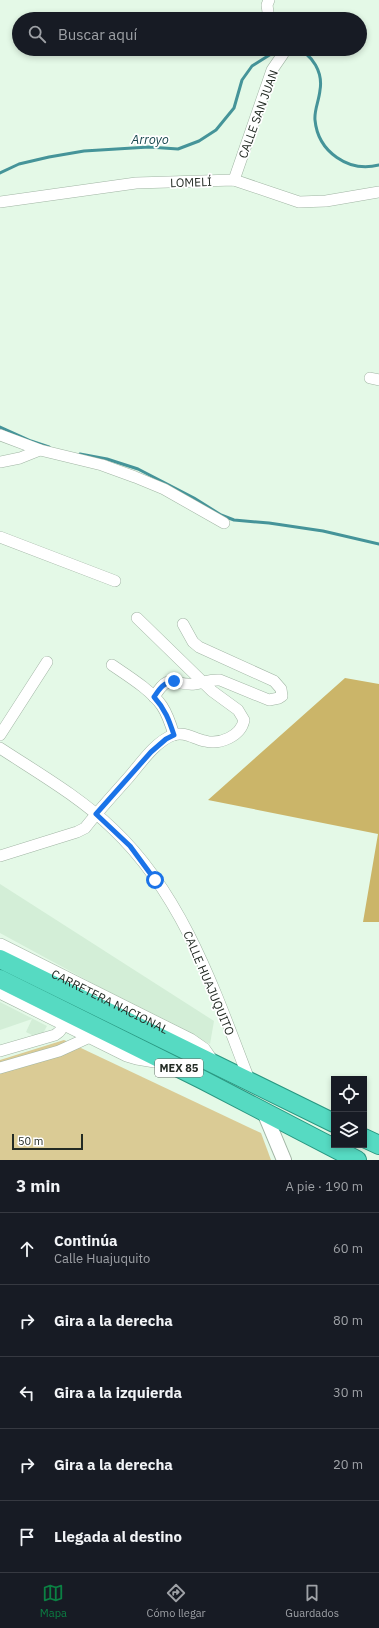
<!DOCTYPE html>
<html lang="es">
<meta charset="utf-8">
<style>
:root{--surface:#171b24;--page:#20242c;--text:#f1f3f6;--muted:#9ea1a6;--line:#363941;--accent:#0b8043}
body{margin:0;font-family:"IBM Plex Sans",sans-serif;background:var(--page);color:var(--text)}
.controls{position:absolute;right:12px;bottom:12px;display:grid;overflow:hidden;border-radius:0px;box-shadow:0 2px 6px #0003}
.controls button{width:36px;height:36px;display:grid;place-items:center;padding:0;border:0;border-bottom:1px solid var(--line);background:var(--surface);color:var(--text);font:20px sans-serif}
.scale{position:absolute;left:12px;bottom:10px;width:71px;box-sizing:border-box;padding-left:4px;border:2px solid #232b24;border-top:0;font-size:11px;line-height:14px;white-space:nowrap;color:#232b24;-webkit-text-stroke:3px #fff;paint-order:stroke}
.stop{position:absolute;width:12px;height:12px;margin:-9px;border:3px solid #1a73e8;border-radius:50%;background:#fff}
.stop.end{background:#1a73e8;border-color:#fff;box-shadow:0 1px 4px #0008}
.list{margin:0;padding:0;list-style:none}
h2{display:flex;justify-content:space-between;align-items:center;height:52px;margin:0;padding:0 16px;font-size:17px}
h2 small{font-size:13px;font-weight:400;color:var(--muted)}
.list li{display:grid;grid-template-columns:26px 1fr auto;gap:12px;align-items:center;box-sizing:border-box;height:72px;padding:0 16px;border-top:1px solid var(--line)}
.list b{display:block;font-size:15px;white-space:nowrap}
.list p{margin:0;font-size:13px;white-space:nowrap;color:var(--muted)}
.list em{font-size:13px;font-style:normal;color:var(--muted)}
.icon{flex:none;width:22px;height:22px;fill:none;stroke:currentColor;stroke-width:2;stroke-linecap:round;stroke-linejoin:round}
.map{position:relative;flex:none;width:379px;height:1160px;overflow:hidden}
.search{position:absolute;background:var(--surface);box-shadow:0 2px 6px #0003;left:12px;right:12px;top:12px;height:44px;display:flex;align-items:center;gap:10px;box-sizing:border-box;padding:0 14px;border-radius:22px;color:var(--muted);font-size:15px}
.sheet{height:412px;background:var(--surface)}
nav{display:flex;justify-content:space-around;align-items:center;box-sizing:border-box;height:56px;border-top:1px solid var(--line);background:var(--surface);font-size:11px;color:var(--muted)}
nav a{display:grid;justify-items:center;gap:2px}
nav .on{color:var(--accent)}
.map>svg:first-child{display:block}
.built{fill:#d3eed7}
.green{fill:#dacb95}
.forest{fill:#cbb569}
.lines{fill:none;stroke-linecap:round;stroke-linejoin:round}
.stream{stroke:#459499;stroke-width:3}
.minor-casing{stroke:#a1b5a4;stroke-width:12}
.tertiary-casing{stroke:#a1b5a4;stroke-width:16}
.secondary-casing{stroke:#a1b5a4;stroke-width:16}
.trunk-casing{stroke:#299781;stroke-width:20}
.minor{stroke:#fff;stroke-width:11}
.tertiary{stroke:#fff;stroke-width:14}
.secondary{stroke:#fff;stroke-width:15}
.trunk{stroke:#56dac2;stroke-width:18}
.route{stroke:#1a73e8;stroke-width:5}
.labels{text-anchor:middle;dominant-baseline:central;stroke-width:3.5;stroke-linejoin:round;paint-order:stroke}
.shield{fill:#fff;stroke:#656b66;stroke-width:1}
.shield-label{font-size:11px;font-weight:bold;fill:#232b24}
.street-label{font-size:12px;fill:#232b24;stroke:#fff}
.water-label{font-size:13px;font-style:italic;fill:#1a4a4f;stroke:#fff}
</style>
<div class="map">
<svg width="379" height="1160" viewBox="0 0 379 1160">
<rect width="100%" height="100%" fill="#e4f9e7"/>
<g class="built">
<polygon points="0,884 214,1021 210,1044 162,1021 0,933"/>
<polygon points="0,1002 47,1026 40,1039 26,1032 32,1019 0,1030"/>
</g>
<polygon class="green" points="64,1040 261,1133 271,1160 0,1160 0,1060"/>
<polygon class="forest" points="345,678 379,684 379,922 363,922 378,834 208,800"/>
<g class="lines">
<g class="stream">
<path d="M 296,49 C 313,54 323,73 320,90 C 319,101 314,110 315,120 C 318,152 349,173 379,165"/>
<polyline points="0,173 19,164 49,157 84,151 149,147 178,149 199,141 216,130 234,108 242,80 252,66 279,49"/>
<polyline points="0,427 31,441 49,447"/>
<polyline points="80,454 107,459 138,469 194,498 221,515 234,520 269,523 323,531 379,544"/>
</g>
<defs>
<g id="minor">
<polyline points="269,19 267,5 269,0"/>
<polyline points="234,180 272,70 283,54 283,49"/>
<polyline points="0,202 136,183 234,180 299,202 326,201 379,192"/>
<polyline points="370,378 379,380"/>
<polyline points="0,435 40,450 102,465 135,477 164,489 224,523"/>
<polyline points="0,462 20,458 40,450"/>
<polyline points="0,537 115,581"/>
<path d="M 112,665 C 128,676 151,690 162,706 C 168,715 171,725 174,735"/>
<path d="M 154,697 C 170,671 172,686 195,684 C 203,683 210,679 220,680 L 269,700 L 279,698 L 282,696 L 281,689 L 274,681 L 199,647 L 193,642 L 183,624"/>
<polyline points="0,735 47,662"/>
<path d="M 0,748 C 38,773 80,797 113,829 C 184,896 216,994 250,1082"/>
<path d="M 0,856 L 77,832 L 85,828 C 99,810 114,794 129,777 C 141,763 155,742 173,735 C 185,731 194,739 205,741 C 220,745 241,736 244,720 L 238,710 L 212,691 L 137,618"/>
<path d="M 0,1051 L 55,1035 C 61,1031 63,1029 61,1021"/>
<polyline points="0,1068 59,1051 92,1036"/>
</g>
<polyline id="tertiary" points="264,1112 284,1160"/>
<g id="secondary">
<path id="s1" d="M 0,946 L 190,1041 L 203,1050 L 212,1063"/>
<polyline points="0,991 127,1054 137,1057 155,1060"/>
</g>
<g id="trunk">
<polyline points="0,959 334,1123"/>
<polyline points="0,979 203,1080 357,1160"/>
<polyline points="364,1138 379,1145"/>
</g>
</defs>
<use href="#minor" class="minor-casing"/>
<use href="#tertiary" class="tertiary-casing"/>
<use href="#secondary" class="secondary-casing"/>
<use href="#trunk" class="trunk-casing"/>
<use href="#minor" class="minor"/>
<use href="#tertiary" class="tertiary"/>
<use href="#secondary" class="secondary"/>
<use href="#trunk" class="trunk"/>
</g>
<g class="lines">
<path class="route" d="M 155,880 L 130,846 L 96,814 L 151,752 L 166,739 L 174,735 C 169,720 165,709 154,697 C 160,688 163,683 174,681"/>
</g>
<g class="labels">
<rect class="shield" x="155" y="1059" width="48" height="18" rx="3"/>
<g class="shield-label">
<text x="179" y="1068">MEX 85</text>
</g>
<g class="street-label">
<text transform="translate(258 114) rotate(-70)">CALLE SAN JUAN</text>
<text transform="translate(191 182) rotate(-2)">LOMELÍ</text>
<text transform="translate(209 983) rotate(67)">CALLE HUAJUQUITO</text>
<text stroke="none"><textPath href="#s1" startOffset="123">CARRETERA NACIONAL</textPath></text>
</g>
<g class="water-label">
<text x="150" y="139">Arroyo</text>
</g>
</g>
</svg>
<div class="controls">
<button><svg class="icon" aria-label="locate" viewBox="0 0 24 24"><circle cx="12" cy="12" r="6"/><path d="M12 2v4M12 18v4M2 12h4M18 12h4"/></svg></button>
<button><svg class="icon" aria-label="layers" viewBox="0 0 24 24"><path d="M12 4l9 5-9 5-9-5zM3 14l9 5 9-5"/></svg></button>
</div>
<div class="scale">50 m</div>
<div class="stop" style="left:155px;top:880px"></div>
<div class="stop end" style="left:174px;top:681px"></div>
<div class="search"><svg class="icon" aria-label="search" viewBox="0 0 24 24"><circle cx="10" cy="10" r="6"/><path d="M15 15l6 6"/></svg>Buscar aquí</div>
</div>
<section class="sheet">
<h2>3 min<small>A pie · 190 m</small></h2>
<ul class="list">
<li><svg class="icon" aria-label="ahead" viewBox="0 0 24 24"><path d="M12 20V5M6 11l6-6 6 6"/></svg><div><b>Continúa</b><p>Calle Huajuquito</p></div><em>60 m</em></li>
<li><svg class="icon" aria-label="right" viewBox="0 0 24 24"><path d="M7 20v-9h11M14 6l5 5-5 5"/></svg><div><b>Gira a la derecha</b></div><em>80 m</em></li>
<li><svg class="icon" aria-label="left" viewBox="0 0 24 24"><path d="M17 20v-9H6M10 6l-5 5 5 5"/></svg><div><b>Gira a la izquierda</b></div><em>30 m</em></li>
<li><svg class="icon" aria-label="right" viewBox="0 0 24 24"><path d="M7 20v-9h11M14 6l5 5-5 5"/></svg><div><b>Gira a la derecha</b></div><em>20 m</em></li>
<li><svg class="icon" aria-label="arrive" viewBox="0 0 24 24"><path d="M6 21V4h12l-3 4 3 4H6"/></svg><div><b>Llegada al destino</b></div></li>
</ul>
</section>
<nav>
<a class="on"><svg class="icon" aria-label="map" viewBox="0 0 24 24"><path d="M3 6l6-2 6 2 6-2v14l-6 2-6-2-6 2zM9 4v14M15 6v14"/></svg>Mapa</a>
<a><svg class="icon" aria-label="directions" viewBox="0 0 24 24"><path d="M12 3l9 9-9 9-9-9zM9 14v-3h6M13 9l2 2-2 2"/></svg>Cómo llegar</a>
<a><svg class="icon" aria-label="saved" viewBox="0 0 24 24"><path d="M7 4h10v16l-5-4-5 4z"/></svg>Guardados</a>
</nav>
